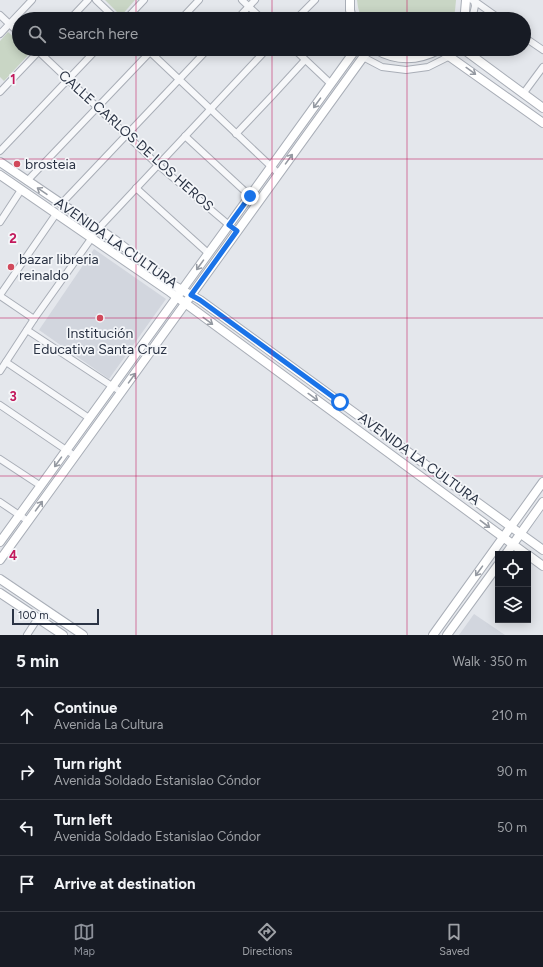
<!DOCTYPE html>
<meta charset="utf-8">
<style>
:root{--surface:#171b24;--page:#242831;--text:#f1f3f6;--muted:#9ea1a6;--line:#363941;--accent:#8c9099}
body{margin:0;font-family:Figtree,sans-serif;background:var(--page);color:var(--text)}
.controls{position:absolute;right:12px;bottom:12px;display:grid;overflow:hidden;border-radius:0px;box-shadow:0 2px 10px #0003}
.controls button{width:36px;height:36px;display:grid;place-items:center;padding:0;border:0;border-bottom:1px solid var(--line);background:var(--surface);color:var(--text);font:20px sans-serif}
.scale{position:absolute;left:12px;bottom:10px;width:87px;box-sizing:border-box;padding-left:4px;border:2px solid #2b3445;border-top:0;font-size:11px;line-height:14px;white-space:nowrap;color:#2b3445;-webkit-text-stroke:3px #f4f6f9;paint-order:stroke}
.stop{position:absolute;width:12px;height:12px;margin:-9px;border:3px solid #1a73e8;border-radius:50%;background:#fff}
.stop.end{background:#1a73e8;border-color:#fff;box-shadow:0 1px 4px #0008}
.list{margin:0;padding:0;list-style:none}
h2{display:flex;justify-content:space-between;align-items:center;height:52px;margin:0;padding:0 16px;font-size:17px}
h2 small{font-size:13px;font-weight:400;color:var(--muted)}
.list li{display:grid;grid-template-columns:26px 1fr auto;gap:12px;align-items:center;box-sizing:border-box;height:56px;padding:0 16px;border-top:1px solid var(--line)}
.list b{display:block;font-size:15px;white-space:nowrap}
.list p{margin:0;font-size:13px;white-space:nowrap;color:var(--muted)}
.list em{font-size:13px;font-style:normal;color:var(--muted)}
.icon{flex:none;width:22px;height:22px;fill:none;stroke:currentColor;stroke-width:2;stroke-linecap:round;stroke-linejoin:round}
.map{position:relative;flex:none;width:543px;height:635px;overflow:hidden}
.search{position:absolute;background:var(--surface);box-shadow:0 2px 10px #0003;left:12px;right:12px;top:12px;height:44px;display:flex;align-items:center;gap:10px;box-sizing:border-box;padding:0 14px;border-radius:22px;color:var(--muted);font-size:15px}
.sheet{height:276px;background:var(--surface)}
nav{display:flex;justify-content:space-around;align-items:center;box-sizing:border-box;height:56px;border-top:1px solid var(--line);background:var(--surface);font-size:11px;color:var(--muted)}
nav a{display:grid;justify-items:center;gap:2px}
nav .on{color:var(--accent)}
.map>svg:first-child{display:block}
.built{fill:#d2d6de}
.park{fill:#c9d6c5}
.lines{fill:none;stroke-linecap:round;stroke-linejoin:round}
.street-casing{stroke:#a9aeb7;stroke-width:8}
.secondary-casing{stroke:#a9aeb7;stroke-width:10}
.street{stroke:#f7f8fa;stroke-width:6}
.secondary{stroke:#fff;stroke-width:8}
.oneway{stroke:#959aa2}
.route{stroke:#1a73e8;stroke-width:5}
.grid{fill:none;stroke:#c2185b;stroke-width:1;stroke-opacity:0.55}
.poi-dot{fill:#d1495b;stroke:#f4f6f9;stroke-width:1.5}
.labels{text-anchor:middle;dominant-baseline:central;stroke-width:3.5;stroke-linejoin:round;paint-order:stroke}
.street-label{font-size:14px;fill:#2b3445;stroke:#f4f6f9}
.poi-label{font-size:14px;fill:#2b3445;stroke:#f4f6f9;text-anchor:start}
.grid-label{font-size:13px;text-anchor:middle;font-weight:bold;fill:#c2185b;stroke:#f4f6f9;stroke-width:3.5;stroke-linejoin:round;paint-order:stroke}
</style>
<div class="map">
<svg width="543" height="635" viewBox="0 0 543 635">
<rect width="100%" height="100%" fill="#e4e7ec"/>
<g class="built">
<polygon points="94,249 166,299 109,379 39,330"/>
<polygon points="474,614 505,635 459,635"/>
</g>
<g class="park">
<polygon points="105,0 135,0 121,16"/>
<polygon points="357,0 456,0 455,11 452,19 361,19 358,7"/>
<polygon points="8,32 19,42 19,49 26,49 30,53 4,81 0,77 0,41"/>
</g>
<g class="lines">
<defs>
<g id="street">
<polyline points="96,0 116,19"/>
<polyline points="242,0 262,19"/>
<polyline points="472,0 476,2 500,19"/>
<polyline points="0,15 19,33"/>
<polyline points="70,19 88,0"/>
<polyline points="126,19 144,0"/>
<polyline points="181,19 199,0"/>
<polyline points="237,19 255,0"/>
<polyline points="296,19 315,0"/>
<polyline points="472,19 475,6 474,1"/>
<polyline points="0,34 32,0"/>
<polyline points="524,37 543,50"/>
<polyline points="36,49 158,165 229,225 237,231"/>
<polyline points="294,49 331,84"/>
<polyline points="148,50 279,174"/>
<polyline points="363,57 382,67 406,70 428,67 450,56"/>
<polyline points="0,92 41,49"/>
<polyline points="523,94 543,67"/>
<polyline points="236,134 272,96 305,60"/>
<polyline points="185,136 250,196"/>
<polyline points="0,151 97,49"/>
<polyline points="27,181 153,49"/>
<polyline points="136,188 208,253"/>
<polyline points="61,204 208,49"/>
<polyline points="0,222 21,190"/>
<polyline points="0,295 56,214"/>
<polyline points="0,296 34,319"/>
<polyline points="27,330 121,392"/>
<polyline points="6,362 89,418"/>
<polyline points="0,371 34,319 98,229 267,49"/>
<polyline points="0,405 75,456"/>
<polyline points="0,459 41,486"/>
<polyline points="0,502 28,521"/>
<polyline points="27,635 38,618"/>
</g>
<g id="secondary">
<polyline points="350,0 350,10 352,19"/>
<polyline points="463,19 465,12 466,0"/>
<path d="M 375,49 C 397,62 418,61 440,49"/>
<polyline points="463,49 543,108"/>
<polyline points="439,50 443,52 543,123"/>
<polyline points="0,162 115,240 173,285 200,300 426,465 543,550"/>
<polyline points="0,175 170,292 526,554"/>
<polyline points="0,542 356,49"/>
<polyline points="506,554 543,502"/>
<polyline points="528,555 543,566"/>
<polyline points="0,560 369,49"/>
<polyline points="0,579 83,635"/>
<polyline points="0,593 63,635"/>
<polyline points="433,635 543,482"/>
<polyline points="447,635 498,565"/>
</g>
</defs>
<use href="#street" class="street-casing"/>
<use href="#secondary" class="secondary-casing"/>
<use href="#street" class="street"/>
<use href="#secondary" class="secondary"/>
</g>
<defs><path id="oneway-shaft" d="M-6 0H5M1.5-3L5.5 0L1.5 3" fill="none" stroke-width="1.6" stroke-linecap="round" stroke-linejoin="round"/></defs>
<g class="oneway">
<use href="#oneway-shaft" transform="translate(471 71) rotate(36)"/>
<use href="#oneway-shaft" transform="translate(317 103) rotate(126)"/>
<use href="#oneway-shaft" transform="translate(289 159) rotate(-54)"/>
<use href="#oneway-shaft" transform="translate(42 191) rotate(-146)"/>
<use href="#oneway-shaft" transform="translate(200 265) rotate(126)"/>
<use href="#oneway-shaft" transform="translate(208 321) rotate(36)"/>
<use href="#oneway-shaft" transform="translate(132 378) rotate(-54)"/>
<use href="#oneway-shaft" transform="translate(313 397) rotate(36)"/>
<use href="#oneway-shaft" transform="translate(58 462) rotate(126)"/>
<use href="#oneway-shaft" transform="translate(39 506) rotate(-54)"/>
<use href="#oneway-shaft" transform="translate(485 524) rotate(37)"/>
<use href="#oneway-shaft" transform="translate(479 571) rotate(126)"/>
</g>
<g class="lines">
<polyline class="route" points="250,196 229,225 237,231 191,295 200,300 340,402"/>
</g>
<path class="grid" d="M 136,0 L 136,19M 272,0 L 272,19M 407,0 L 407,19M 136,49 L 136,635M 272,49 L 272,635M 407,49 L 407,635M 0,159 L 543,159M 0,318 L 543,318M 0,476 L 543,476"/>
<g class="poi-dot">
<circle cx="17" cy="164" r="4"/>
<circle cx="11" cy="267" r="4"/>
<circle cx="100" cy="318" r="4"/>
</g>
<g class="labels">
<g class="street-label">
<text transform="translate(136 141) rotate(42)">CALLE CARLOS DE LOS HEROS</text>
<text transform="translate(116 243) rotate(35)">AVENIDA LA CULTURA</text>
<text transform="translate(419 459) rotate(36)">AVENIDA LA CULTURA</text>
</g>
<g class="poi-label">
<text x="25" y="164">brosteia</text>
<text x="19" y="259">bazar libreria<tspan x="19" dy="16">reinaldo</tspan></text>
<text x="100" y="333" text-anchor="middle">Institución<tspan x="100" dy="16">Educativa Santa Cruz</tspan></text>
</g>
</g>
<g class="grid-label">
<text x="13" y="84">1</text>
<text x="13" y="243">2</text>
<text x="13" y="401">3</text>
<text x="13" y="560">4</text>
</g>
</svg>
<div class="controls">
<button><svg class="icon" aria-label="locate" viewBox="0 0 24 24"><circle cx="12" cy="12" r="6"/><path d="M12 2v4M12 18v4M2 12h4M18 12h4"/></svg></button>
<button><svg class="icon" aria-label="layers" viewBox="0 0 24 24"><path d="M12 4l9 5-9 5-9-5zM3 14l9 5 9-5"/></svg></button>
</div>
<div class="scale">100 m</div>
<div class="stop" style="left:340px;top:402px"></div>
<div class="stop end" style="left:250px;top:196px"></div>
<div class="search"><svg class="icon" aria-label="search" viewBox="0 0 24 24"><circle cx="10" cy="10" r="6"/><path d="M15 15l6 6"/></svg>Search here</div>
</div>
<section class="sheet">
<h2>5 min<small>Walk · 350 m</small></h2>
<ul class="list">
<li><svg class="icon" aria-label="ahead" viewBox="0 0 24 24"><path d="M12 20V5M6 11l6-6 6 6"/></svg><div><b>Continue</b><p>Avenida La Cultura</p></div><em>210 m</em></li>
<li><svg class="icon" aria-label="right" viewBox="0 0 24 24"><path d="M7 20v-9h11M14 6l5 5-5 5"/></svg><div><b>Turn right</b><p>Avenida Soldado Estanislao Cóndor</p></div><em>90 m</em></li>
<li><svg class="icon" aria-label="left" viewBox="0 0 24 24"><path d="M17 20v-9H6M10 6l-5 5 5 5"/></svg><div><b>Turn left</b><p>Avenida Soldado Estanislao Cóndor</p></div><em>50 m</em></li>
<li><svg class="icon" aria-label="arrive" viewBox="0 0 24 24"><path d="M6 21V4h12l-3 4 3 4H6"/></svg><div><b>Arrive at destination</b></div></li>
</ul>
</section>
<nav>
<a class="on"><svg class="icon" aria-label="map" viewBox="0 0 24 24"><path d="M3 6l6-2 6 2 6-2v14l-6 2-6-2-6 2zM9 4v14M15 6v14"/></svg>Map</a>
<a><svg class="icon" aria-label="directions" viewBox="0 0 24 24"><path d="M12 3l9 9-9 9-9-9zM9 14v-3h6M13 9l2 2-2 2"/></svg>Directions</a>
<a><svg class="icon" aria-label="saved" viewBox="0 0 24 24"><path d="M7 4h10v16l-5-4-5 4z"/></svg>Saved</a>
</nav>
